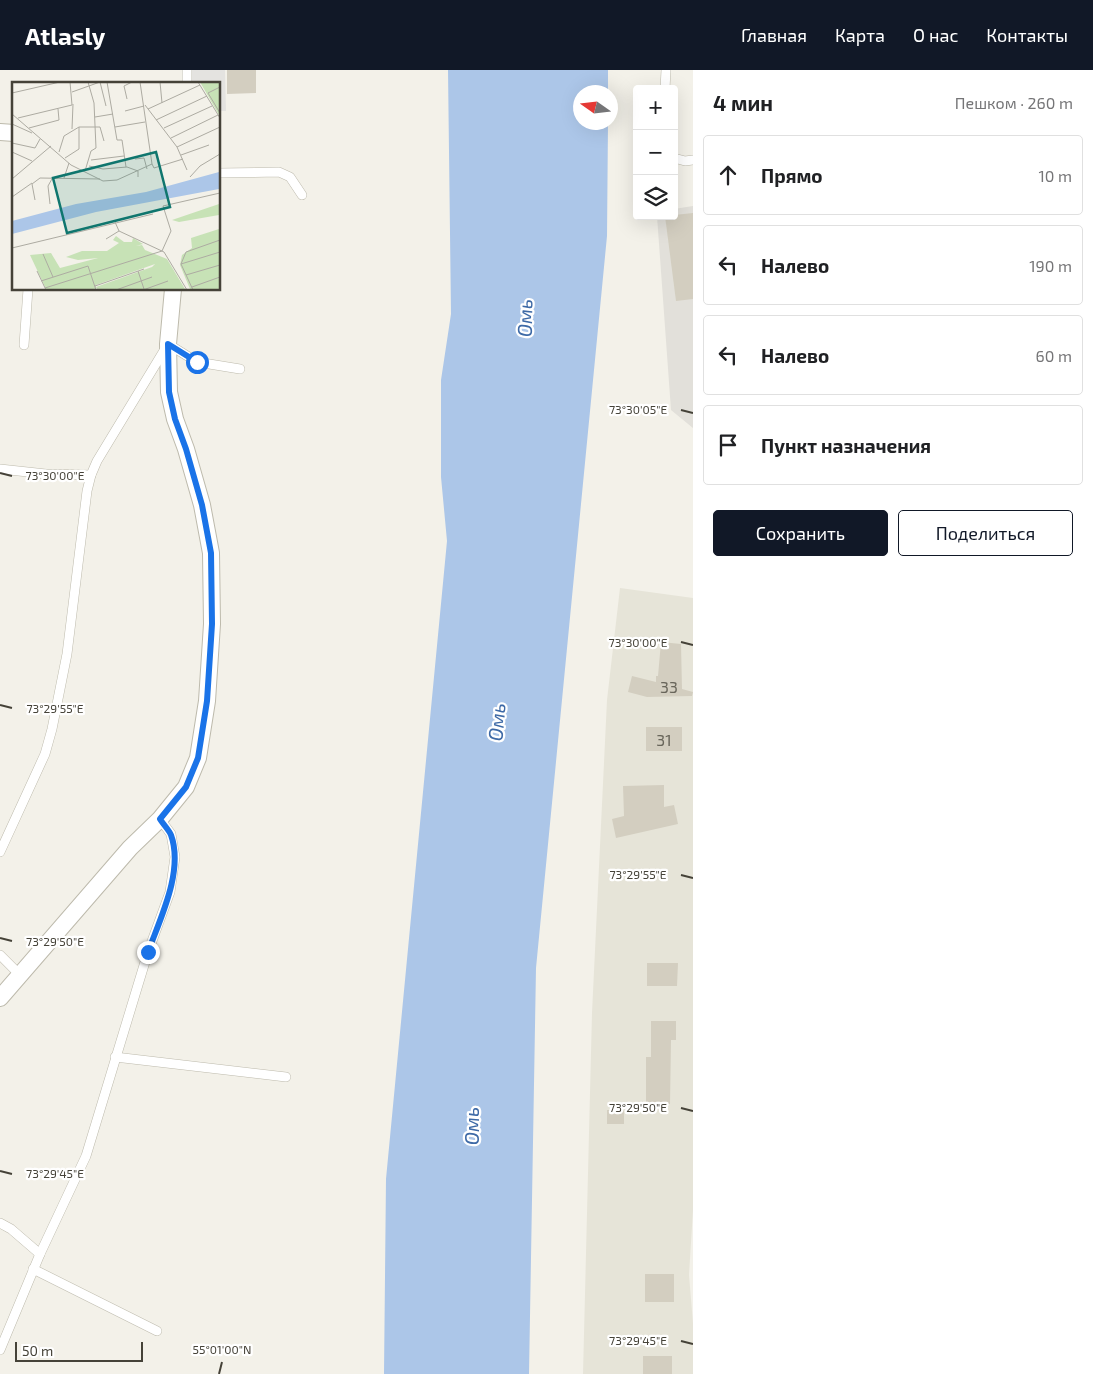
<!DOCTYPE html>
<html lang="ru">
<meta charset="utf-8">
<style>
:root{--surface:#fff;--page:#f2f2f2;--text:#202124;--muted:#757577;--line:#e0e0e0;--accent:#111827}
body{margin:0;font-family:"Exo 2",sans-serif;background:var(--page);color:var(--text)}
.controls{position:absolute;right:15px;top:15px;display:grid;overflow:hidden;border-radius:5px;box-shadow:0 5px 20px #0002}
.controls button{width:45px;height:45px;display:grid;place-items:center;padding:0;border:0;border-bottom:1px solid var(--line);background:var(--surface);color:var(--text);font:25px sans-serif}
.compass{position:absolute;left:573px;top:15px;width:45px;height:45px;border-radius:50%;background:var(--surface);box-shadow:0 5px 20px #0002;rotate:284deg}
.scale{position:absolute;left:15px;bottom:12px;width:128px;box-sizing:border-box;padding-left:5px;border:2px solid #454238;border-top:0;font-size:14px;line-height:18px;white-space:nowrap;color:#454238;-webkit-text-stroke:4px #fff;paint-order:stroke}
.stop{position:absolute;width:15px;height:15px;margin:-11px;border:4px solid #1a73e8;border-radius:50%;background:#fff}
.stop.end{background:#1a73e8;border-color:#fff;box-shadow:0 1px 5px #0008}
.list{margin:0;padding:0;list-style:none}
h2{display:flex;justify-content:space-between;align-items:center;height:65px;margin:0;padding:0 20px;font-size:21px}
h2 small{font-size:16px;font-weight:400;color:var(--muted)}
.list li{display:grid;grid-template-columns:32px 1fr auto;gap:15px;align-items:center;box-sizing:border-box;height:80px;margin:0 10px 10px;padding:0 10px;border:1px solid var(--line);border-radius:5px}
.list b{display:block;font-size:19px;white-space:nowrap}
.list em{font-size:16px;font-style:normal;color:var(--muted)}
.actions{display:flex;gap:10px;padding:15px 20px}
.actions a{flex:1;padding:11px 0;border:1px solid var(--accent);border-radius:5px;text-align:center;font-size:18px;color:var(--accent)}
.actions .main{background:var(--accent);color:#fff}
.icon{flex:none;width:28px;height:28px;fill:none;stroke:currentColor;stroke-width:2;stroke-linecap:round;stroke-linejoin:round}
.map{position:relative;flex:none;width:693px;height:1304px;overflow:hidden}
header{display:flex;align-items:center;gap:30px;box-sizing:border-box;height:70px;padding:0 25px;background:var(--accent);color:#fff}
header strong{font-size:24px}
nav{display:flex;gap:28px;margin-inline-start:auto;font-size:18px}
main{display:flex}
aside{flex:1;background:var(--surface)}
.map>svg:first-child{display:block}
.residential{fill:#e6e4d8}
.industrial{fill:#e2e0da}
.parking{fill:#e4e3e0}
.water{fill:#acc6e8}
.building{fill:#d3cec0}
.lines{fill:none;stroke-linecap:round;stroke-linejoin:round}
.service-casing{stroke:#bdbaac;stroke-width:10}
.minor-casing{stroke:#bdbaac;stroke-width:18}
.service{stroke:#fff;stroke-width:9}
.minor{stroke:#fff;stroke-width:16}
.route{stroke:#1a73e8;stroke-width:6}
.ticks{fill:none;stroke:#454238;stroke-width:2}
.labels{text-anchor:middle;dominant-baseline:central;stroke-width:4.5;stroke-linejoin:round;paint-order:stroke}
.number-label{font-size:16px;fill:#68655a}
.water-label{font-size:20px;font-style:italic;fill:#3d69a6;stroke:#fff}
.inset-road{fill:none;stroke:#adaba2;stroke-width:1}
.view{fill:#0f766e;fill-opacity:0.15;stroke:#0f766e;stroke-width:2.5}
.inset-edge{fill:none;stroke:#454238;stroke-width:2.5}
.ticks-label{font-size:12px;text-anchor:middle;fill:#454238;stroke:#fff;stroke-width:4.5;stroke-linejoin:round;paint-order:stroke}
</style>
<header>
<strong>Atlasly</strong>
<nav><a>Главная</a><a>Карта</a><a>О нас</a><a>Контакты</a></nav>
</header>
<main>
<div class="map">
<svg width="693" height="1304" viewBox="0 0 693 1304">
<rect width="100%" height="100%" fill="#f3f1e9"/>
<polygon class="residential" points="620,518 693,528 693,1140 689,1205 693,1253 693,1304 583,1304 592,943 607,630"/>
<polygon class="industrial" points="693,136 693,358 671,340 657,146 674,146 674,139"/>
<polygon class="parking" points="189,0 225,0 226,41 219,41 219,14 189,14"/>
<polygon class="water" points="448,0 608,0 608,22 580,22 580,52 608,53 607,166 536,898 529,1304 384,1304 386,1109 447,471 441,407 441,310 451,244"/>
<g class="building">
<polygon points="227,0 256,0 256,23 227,24"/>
<polygon points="693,143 693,229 676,231 665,146"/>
<polygon points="661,572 681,574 682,619 693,622 692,626 647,627 628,622 632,606 656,612 656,606 658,606"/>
<rect x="646" y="657" width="36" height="24"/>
<polygon points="664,715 664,737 674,735 678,754 616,768 612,749 624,746 623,716"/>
<polygon points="647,893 678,893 677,916 647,916"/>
<polygon points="651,951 676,951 676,970 671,970 670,1034 646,1034 646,987 651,987"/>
<rect x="607" y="1040" width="17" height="14"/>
<rect x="645" y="1204" width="29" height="28"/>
<rect x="643" y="1286" width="29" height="18"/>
</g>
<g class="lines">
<defs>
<g id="service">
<polyline points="187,14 187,0"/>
<polyline points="665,19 666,0"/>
<polyline points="674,88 685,91 693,90"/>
<polyline points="219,103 279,102 290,107 302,125"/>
<polyline points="24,275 28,219"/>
<polyline points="0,399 46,404 91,405"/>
<polyline points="0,782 45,684 52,659 67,584 87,421 91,405 97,391 168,274 197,292 240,299"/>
<polyline points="0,885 19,904"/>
<polyline points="115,987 286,1007"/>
<polyline points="0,1153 11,1159 40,1184"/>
<polyline points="33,1199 157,1261"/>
<polyline points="0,1280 40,1184 86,1086 148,882 170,822 175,787 171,764 160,749"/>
</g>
<g id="minor">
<polyline points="0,62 14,63"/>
<polyline points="0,928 130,778 160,749 186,717 198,688 207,631 212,554 211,483 202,435 186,379 175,349 169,322 168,274 173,219"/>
</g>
</defs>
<use href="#service" class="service-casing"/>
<use href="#minor" class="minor-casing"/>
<use href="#service" class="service"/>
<use href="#minor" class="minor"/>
</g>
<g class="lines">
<path class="route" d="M 148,882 C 160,849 184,801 171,765 C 169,760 163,754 160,749 L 186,717 L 198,688 L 207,631 L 212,554 L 211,483 L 202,435 L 186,379 L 175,349 L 169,322 L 168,274 L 197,292"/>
</g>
<path class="ticks" d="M 681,340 L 693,343M 0,403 L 12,406M 681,572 L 693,575M 0,635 L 12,638M 681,805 L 693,808M 0,868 L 12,871M 681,1038 L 693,1041M 0,1101 L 12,1104M 681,1271 L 693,1274M 219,1304 L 222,1292"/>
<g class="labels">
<g class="number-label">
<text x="669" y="616">33</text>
<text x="664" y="669">31</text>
</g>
<g class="water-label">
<text transform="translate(524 248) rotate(-89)">Омь</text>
<text transform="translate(496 652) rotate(-85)">Омь</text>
<text transform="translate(471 1056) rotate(-90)">Омь</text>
</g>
</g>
<g transform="translate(12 12)">
<rect width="208" height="208" fill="#f3f1e9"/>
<path d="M 188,0 L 207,0 L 207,33 ZM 207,122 L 207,133 L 167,140 L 160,138 ZM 207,147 L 207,207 L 178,207 L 168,183 L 170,173 L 180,166 L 179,156 ZM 104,154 L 112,160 L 120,160 L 121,156 L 131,162 L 124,164 L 130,163 L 133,168 L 155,177 L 173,207 L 85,207 L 84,205 L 140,185 L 143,182 L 84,203 L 84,207 L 34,207 L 18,173 L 39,171 L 48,186 L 86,176 L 66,178 L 54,175 L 70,169 L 95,169 L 107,161 L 101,158 Z" fill="#c7e2b6"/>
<path d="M 207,90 L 207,107 L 84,130 L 0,152 L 0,139 L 64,122 L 134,110 Z" fill="#acc6e8"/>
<path class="inset-road" d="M 88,0 L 94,24M 95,0 L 105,58 L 110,58 L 114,85M 148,0 L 150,21M 186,0 L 208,36M 208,5 L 196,11 L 208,31M 60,10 L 88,0M 0,11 L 48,0M 115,17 L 112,4 L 120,0M 133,23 L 165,65 L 175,88M 136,27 L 188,3M 113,29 L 132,24M 0,32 L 59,83 L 91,99 L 105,98 L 140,82 L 128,0M 83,35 L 101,32M 6,36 L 60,23 L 58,0M 144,38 L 195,14M 0,42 L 20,51M 103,45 L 133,40M 17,46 L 47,38 L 46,27M 152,46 L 200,24M 60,47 L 61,22M 159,56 L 206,33M 0,61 L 23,66 L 28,57M 165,65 L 208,45M 0,70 L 20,79M 47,70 L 52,54 L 67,45 L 88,45 L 92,59M 169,73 L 197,63M 53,76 L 67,67 L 67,45M 123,77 L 132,76 L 135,87M 79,78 L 112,74M 140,82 L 142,86 L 171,77M 77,84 L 91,87 L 115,85 L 126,89 L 126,95M 73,89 L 79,69 L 84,66 L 82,21 L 76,0M 178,95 L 188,84 L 208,72M 52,96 L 57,81M 0,97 L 39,64M 0,115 L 20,101M 23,118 L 20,102 L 28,96 L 88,97M 38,122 L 36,104 L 41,95M 103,140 L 107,149 L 152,170 L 175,208M 94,157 L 107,149M 0,166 L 141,132M 31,172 L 41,195M 169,182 L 174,170 L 208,158M 25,189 L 34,208M 126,189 L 132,207M 174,193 L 208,183M 29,199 L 76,184 L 84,208M 83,204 L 132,187M 180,205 L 208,195M 33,206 L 150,169 L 159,149 L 151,124 L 208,111M 104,208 L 140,195M 131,208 L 156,199M 181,208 L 169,182 L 208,170"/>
<path class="view" d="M 144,70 L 158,125 L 55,151 L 41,96 Z"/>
<rect width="208" height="208" class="inset-edge"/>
</g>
<g class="ticks-label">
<text x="638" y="344">73°30'05"E</text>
<text x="55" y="410">73°30'00"E</text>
<text x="638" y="577">73°30'00"E</text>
<text x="55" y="643">73°29'55"E</text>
<text x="638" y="809">73°29'55"E</text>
<text x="55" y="876">73°29'50"E</text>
<text x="638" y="1042">73°29'50"E</text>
<text x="55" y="1108">73°29'45"E</text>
<text x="638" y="1275">73°29'45"E</text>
<text x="222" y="1284">55°01'00"N</text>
</g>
</svg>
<div class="controls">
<button>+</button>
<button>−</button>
<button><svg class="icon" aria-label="layers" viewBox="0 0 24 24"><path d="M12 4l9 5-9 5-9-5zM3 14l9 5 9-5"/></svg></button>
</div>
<svg class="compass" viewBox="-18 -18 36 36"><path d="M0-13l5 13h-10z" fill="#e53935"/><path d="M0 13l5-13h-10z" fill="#757577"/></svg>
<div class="scale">50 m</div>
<div class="stop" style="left:197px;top:292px"></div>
<div class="stop end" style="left:148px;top:882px"></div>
</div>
<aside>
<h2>4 мин<small>Пешком · 260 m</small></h2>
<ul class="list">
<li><svg class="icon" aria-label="ahead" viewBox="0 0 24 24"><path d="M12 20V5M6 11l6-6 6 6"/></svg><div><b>Прямо</b></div><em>10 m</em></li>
<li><svg class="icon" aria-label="left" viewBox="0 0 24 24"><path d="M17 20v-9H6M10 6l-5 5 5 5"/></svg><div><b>Налево</b></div><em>190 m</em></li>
<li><svg class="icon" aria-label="left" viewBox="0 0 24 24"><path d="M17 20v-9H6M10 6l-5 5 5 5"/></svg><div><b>Налево</b></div><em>60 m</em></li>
<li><svg class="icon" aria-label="arrive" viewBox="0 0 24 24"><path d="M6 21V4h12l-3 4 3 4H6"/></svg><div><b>Пункт назначения</b></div></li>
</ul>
<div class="actions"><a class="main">Сохранить</a><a>Поделиться</a></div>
</aside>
</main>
